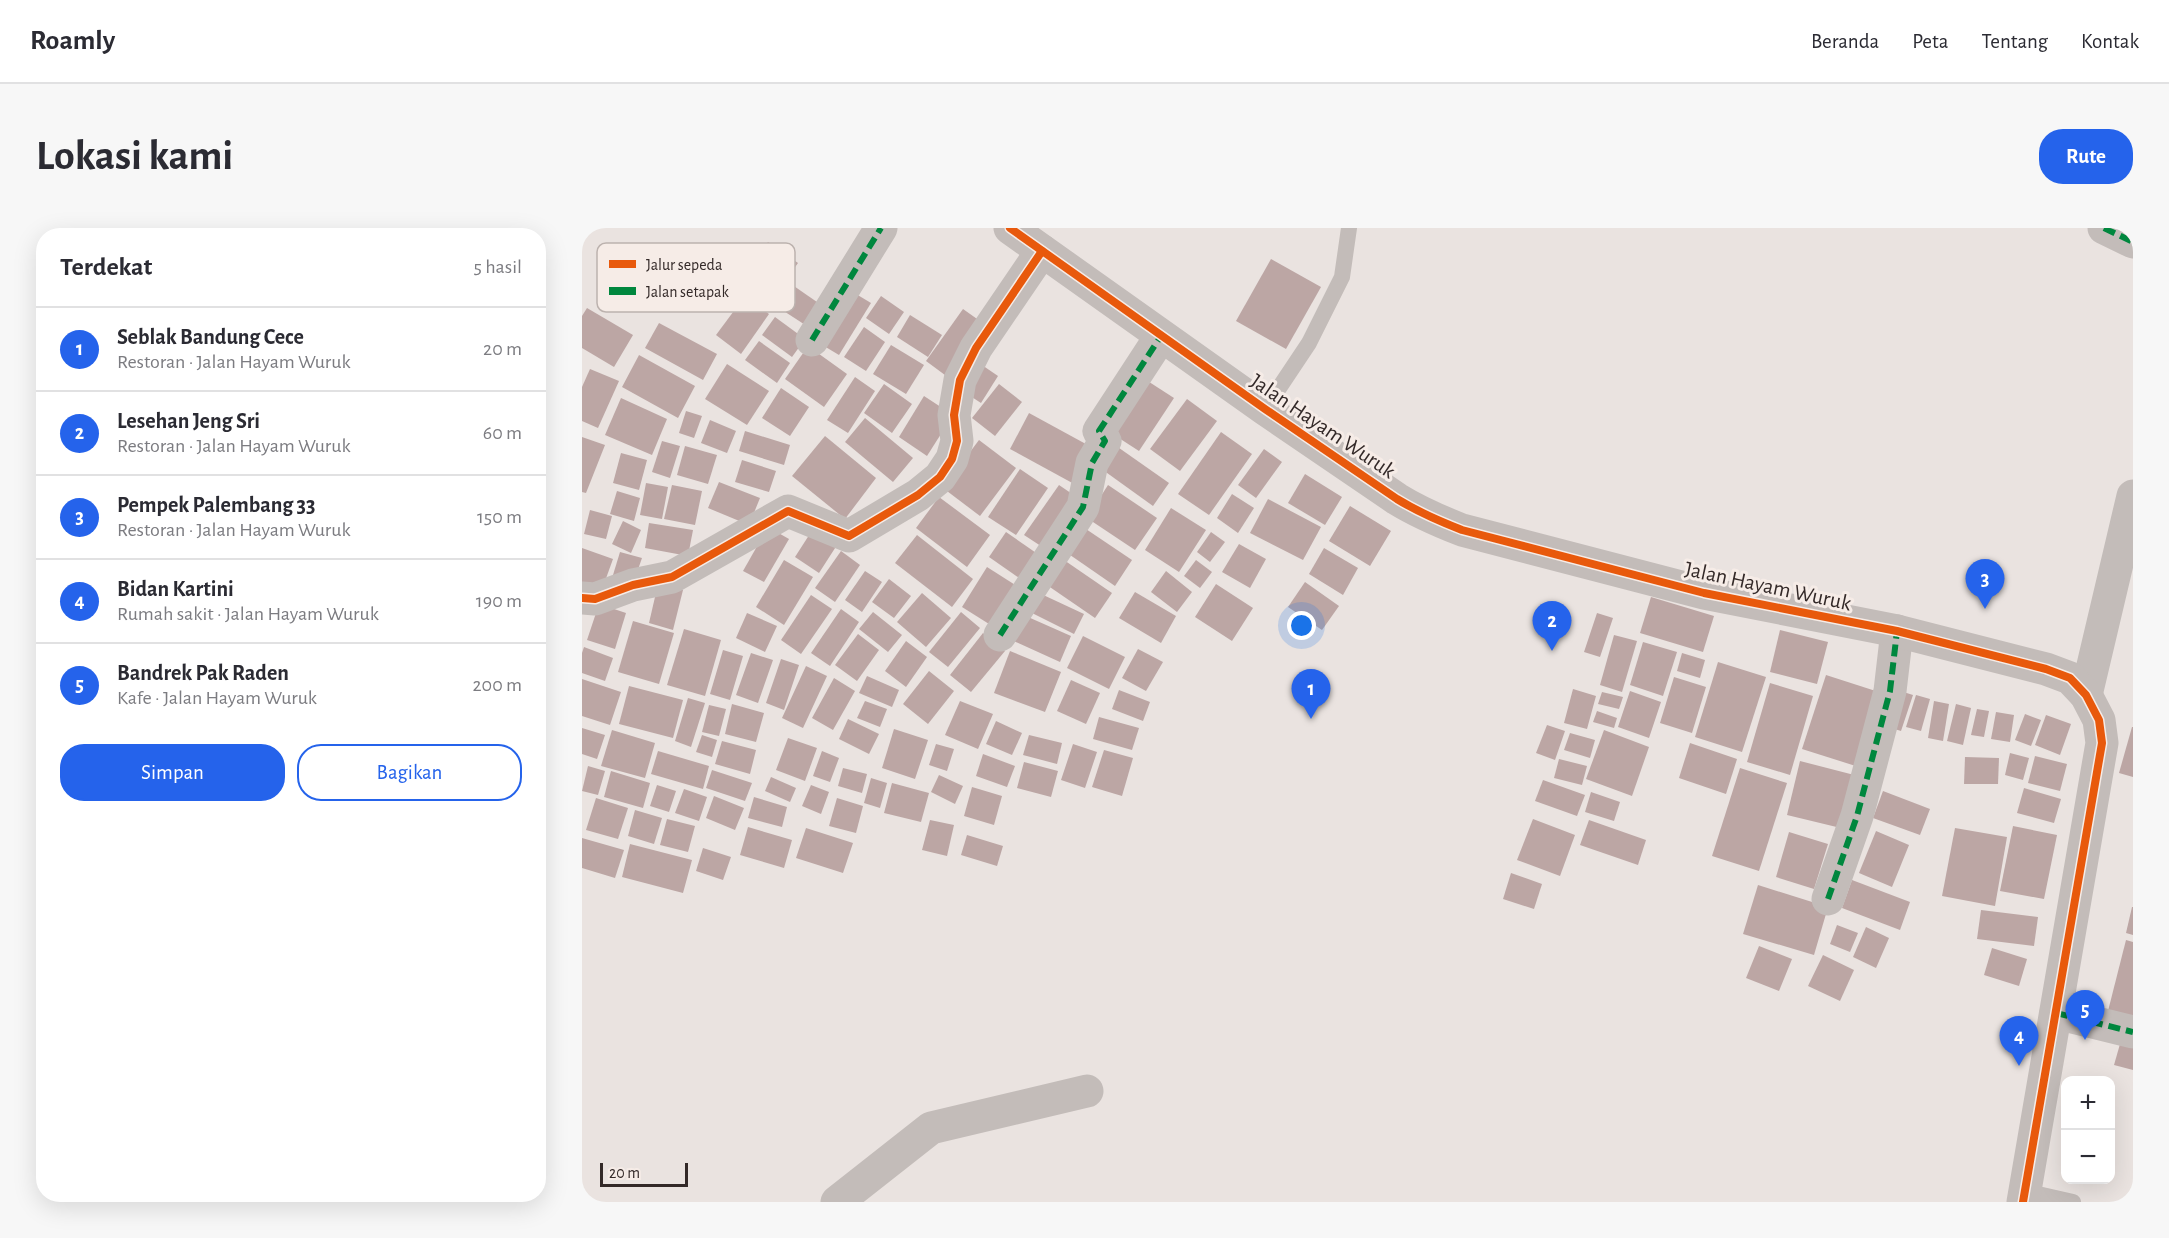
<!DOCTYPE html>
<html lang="id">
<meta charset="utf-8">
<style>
:root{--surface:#fff;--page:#f7f7f7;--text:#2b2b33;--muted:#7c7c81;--line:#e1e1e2;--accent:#2563eb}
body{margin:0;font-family:"Alegreya Sans",sans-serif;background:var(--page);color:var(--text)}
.controls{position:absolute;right:18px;bottom:18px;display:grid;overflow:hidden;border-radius:12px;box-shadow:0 6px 24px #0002}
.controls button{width:54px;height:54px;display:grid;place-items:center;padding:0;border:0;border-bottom:2px solid var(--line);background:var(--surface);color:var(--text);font:30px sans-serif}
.scale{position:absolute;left:18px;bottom:15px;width:88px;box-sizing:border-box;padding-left:6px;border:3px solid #332928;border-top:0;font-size:16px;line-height:21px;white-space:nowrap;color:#332928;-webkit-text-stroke:4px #f6ece7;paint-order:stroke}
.you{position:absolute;left:720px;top:398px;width:21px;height:21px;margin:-15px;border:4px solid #fff;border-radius:50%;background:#1a73e8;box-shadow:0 0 0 9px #1a73e833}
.badge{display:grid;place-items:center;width:39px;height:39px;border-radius:50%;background:var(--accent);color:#fff;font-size:20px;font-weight:700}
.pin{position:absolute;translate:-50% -50px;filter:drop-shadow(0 2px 3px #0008)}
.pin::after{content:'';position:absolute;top:32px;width:21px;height:18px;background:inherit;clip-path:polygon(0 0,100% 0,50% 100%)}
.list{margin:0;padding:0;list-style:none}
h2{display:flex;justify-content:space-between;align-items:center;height:78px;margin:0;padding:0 24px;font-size:26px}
h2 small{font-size:20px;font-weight:400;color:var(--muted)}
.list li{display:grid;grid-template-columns:39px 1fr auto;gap:18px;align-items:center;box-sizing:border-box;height:84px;padding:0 24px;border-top:2px solid var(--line)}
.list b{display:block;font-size:22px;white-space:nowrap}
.list p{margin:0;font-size:20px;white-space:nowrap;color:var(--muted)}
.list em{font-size:20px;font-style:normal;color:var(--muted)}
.actions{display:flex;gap:12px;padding:18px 24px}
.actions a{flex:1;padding:14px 0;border:2px solid var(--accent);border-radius:24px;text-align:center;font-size:21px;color:var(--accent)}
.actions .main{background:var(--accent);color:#fff}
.map{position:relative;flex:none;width:1551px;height:974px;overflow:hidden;border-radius:24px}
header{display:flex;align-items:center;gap:36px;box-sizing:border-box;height:84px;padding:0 30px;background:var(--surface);border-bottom:2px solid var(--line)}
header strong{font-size:28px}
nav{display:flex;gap:33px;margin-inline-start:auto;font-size:21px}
.intro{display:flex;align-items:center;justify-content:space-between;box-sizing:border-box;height:144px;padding:0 36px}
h1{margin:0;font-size:42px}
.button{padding:15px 27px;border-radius:24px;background:var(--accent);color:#fff;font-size:21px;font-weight:700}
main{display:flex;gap:36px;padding:0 36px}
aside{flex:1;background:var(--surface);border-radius:24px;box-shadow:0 6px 24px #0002}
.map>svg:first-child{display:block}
.building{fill:#bca6a4}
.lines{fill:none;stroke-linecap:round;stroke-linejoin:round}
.service{stroke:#c3bcb9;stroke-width:16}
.minor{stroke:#c3bcb9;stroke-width:33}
.tertiary{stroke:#c3bcb9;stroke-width:33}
.quiet{stroke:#00873e;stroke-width:6;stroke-dasharray:12 6;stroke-linecap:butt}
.cycleway-casing{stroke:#f6ece7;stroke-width:11}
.cycleway{stroke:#e8590c;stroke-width:8}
.labels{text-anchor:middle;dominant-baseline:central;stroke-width:6;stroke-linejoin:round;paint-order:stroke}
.street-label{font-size:22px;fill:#332928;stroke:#f6ece7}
.key{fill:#f6ece7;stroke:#bcb2ae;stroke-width:1.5}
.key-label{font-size:16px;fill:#332928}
</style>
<header>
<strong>Roamly</strong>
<nav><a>Beranda</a><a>Peta</a><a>Tentang</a><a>Kontak</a></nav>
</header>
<div class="intro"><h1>Lokasi kami</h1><a class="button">Rute</a></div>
<main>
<aside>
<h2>Terdekat<small>5 hasil</small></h2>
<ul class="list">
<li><span class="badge">1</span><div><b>Seblak Bandung Cece</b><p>Restoran · Jalan Hayam Wuruk</p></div><em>20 m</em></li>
<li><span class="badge">2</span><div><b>Lesehan Jeng Sri</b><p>Restoran · Jalan Hayam Wuruk</p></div><em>60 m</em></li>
<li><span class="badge">3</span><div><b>Pempek Palembang 33</b><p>Restoran · Jalan Hayam Wuruk</p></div><em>150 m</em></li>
<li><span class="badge">4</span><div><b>Bidan Kartini</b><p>Rumah sakit · Jalan Hayam Wuruk</p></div><em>190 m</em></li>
<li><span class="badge">5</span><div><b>Bandrek Pak Raden</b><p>Kafe · Jalan Hayam Wuruk</p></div><em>200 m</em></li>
</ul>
<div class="actions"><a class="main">Simpan</a><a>Bagikan</a></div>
</aside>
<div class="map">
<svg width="1551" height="974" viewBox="0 0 1551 974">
<rect width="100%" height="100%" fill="#eae3e0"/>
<g class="building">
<polygon points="186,14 216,35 190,71 160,50"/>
<polygon points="689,31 739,59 704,121 654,93"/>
<polygon points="209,56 245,81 231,102 194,78"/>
<polygon points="269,63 289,75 257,127 237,115"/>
<polygon points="163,68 187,86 159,126 134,107"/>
<polygon points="299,68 322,84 307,106 284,90"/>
<polygon points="5,80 51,107 32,139 0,120 0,88"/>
<polygon points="381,81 405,98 367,150 344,133"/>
<polygon points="328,87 360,107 346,129 315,109"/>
<polygon points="193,89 223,111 210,129 180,107"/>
<polygon points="77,95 135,126 121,152 63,120"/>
<polygon points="282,99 303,114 284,143 262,129"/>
<polygon points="177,113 208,135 195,155 163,132"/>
<polygon points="309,117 342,137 324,166 291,146"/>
<polygon points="226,118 265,146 242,179 203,151"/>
<polygon points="57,127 113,158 96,190 40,159"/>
<polygon points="397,135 416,148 399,175 379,162"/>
<polygon points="145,136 187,163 165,197 123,171"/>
<polygon points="8,141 37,153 16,200 0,193 0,159"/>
<polygon points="273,149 293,163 266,205 245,192"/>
<polygon points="561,150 592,170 557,223 526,203"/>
<polygon points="302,156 330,176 310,205 282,185"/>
<polygon points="417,156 440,174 413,208 390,190"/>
<polygon points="199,160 227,179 208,208 180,190"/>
<polygon points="342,168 371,187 345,228 317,209"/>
<polygon points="39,170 85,191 70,227 23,207"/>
<polygon points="605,171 635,193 598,243 568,221"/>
<polygon points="104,183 120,188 112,210 97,205"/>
<polygon points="447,185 513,221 494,257 428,221"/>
<polygon points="283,190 331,230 311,254 263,214"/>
<polygon points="128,192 154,203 145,225 119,215"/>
<polygon points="163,203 208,217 202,237 157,223"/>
<polygon points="639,204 670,226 627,287 596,266"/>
<polygon points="243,208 294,250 263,291 210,248"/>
<polygon points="0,209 23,217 4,265 0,264"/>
<polygon points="397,212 434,240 398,288 361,260"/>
<polygon points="80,213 98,218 88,250 70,244"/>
<polygon points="530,215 587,255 571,278 514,237"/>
<polygon points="103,218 135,227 126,256 95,247"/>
<polygon points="682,221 700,234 674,270 656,257"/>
<polygon points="39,225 65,232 57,262 31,255"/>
<polygon points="160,232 194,243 187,264 153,254"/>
<polygon points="438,241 466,260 434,307 406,289"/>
<polygon points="723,246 760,269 743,297 706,275"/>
<polygon points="137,254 178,270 167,297 126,280"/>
<polygon points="64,255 86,259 80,291 58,287"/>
<polygon points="90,257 120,263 113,297 82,291"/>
<polygon points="477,257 499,272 465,322 442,307"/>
<polygon points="526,257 575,290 553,322 505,290"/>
<polygon points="35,263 58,270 52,293 28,286"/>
<polygon points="650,266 672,280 656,305 635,290"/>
<polygon points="357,269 408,307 385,339 334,300"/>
<polygon points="686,271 739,299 721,332 668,305"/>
<polygon points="768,278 809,303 788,338 747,313"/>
<polygon points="589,280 624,302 597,344 563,322"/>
<polygon points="8,282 30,288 24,311 2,306"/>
<polygon points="41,293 59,302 49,325 30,316"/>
<polygon points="67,295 111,302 106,328 63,320"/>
<polygon points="495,295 550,332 533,358 478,320"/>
<polygon points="186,299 207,311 182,354 161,343"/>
<polygon points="231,301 255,317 237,345 213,329"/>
<polygon points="424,304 460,329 443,354 407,329"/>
<polygon points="629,304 643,314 628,334 615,324"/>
<polygon points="335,307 391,351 370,379 313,335"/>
<polygon points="657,316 684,331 668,360 640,344"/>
<polygon points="0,320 31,331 18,367 0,361"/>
<polygon points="742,320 776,340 761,367 727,346"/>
<polygon points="259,323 278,337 253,374 233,360"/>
<polygon points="38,324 60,330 52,353 31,347"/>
<polygon points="479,330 530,365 513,390 462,355"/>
<polygon points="202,332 231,349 202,397 174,379"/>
<polygon points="614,332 630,344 618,360 602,348"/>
<polygon points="405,339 441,362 415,401 380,379"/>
<polygon points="283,343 300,354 280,384 263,372"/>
<polygon points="584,343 610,364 595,384 569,364"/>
<polygon points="307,351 329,368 312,390 290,374"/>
<polygon points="723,354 757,378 740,402 706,379"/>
<polygon points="76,356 101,362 91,402 67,395"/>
<polygon points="634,356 671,380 650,413 613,389"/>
<polygon points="553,364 594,388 579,415 537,390"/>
<polygon points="340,365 369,390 344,419 315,394"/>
<polygon points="457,365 502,386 492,406 448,384"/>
<polygon points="229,367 250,381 219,426 199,412"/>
<polygon points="1069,369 1132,388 1121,424 1058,405"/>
<polygon points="17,376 44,385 33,421 5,412"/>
<polygon points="259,381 277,394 248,438 229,425"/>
<polygon points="291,384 320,407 306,424 277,401"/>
<polygon points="379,384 398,400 366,439 347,424"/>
<polygon points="165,385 195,398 183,424 154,410"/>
<polygon points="437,385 489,408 478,434 425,410"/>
<polygon points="1015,385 1031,390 1018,429 1002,424"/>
<polygon points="51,393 92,405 77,456 36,444"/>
<polygon points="102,401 139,412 123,468 85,457"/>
<polygon points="1198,402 1246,414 1235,456 1188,444"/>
<polygon points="401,405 423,423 389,464 368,447"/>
<polygon points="276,406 297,422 275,453 253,437"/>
<polygon points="1032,407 1055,413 1040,464 1018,457"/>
<polygon points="501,408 543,429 527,461 485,440"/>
<polygon points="324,413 345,429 324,459 303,443"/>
<polygon points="1061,414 1095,424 1081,468 1048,457"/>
<polygon points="2,419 31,430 23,453 0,445 0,425"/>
<polygon points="556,421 581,434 564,463 540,450"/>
<polygon points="141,422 161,428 148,472 128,466"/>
<polygon points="428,423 479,444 463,484 412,465"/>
<polygon points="169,425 191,432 176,475 154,467"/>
<polygon points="1100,425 1123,432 1118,450 1095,443"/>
<polygon points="199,431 217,437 202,482 184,475"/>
<polygon points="1136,434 1184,449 1160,524 1113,509"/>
<polygon points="224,438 245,448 221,500 200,490"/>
<polygon points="347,443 372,463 346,496 321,476"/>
<polygon points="1244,447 1303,466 1280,540 1220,521"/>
<polygon points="285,448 317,462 310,479 277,465"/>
<polygon points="1092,449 1124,459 1110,505 1078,495"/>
<polygon points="252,450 273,463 251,502 230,490"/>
<polygon points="0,451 39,464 28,497 0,488"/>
<polygon points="489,452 518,465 504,496 475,483"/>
<polygon points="1188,455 1231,468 1208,547 1165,534"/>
<polygon points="47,458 101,472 91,510 37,496"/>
<polygon points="991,461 1014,468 1005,501 982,495"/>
<polygon points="537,462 568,474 561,493 530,481"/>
<polygon points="1315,462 1331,467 1319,503 1303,498"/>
<polygon points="1048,463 1079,474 1067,510 1036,499"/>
<polygon points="1020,464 1041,469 1037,481 1016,476"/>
<polygon points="1334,467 1348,471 1339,503 1324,499"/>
<polygon points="106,470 123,475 109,519 93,513"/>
<polygon points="283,473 305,481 298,499 275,490"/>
<polygon points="378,473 411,486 396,521 363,507"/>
<polygon points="1352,473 1367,476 1361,513 1346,510"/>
<polygon points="150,476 182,485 174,514 143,506"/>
<polygon points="1374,476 1389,480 1381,517 1365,513"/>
<polygon points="127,477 144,481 137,508 120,504"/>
<polygon points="1395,481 1407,483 1402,509 1389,507"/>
<polygon points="1015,483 1035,490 1032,500 1011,494"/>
<polygon points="1414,484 1432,487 1428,514 1409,511"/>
<polygon points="1443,486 1459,492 1449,518 1433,512"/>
<polygon points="1464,487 1489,496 1478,527 1453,517"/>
<polygon points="517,489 557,500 550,522 511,511"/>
<polygon points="266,491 297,506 287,526 257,511"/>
<polygon points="414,493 440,505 430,527 404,516"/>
<polygon points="965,497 983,503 973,532 954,525"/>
<polygon points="1550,499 1551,499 1551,549 1537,545"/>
<polygon points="0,500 23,507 15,531 0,526"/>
<polygon points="312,501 346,512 333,551 300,540"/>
<polygon points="30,502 73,515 63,550 19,538"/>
<polygon points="1022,502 1067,519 1050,568 1004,551"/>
<polygon points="988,505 1013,512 1008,530 982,522"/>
<polygon points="120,507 135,512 130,529 114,524"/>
<polygon points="447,507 480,515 475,536 441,527"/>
<polygon points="206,510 235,520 223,553 194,542"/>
<polygon points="140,513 174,522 168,546 133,536"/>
<polygon points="1108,515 1155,531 1144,566 1097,550"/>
<polygon points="354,516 372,521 365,543 347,537"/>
<polygon points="491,516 515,524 503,560 479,552"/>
<polygon points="522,522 551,530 540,568 510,559"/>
<polygon points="76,523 127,538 121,561 69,546"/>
<polygon points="240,523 257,530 248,554 231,548"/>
<polygon points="1428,525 1447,530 1441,552 1423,547"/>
<polygon points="401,526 433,538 425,559 394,548"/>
<polygon points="1453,528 1485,536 1478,563 1446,555"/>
<polygon points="1383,529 1417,530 1416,556 1382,556"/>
<polygon points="977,531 1005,538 1000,557 972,550"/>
<polygon points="1218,533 1280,549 1267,602 1205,587"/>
<polygon points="442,534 476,543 469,569 435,560"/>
<polygon points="6,538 23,543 16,567 0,563"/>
<polygon points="261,540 285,546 280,565 256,558"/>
<polygon points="1158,540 1205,555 1177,643 1130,628"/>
<polygon points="130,542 170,555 163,573 124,560"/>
<polygon points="29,543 68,555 61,580 22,569"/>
<polygon points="357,547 381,558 373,576 349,564"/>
<polygon points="189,549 214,560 208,574 183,563"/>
<polygon points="289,550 305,555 298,580 282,575"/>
<polygon points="961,552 1003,567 995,588 953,573"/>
<polygon points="310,555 347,565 339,594 302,585"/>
<polygon points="75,557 94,563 87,584 68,578"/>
<polygon points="229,557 247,564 239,586 220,578"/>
<polygon points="390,559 420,568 412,597 382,588"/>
<polygon points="1442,560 1479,571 1472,595 1435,585"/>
<polygon points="102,561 125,569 117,593 93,585"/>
<polygon points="1301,563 1348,581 1338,607 1291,590"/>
<polygon points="1009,564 1038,574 1032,593 1003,584"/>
<polygon points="132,568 162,580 153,602 124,590"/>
<polygon points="172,569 205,579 200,599 166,590"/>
<polygon points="14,570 46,580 36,611 4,602"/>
<polygon points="255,570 281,578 274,605 247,598"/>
<polygon points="53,582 80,590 72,616 46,608"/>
<polygon points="85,591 113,598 106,624 78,617"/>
<polygon points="951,591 993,607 978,648 935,632"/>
<polygon points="348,592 372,597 365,628 340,622"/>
<polygon points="1007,592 1064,612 1056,637 998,617"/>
<polygon points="1431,598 1475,607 1462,671 1418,663"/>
<polygon points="166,599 210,612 202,640 158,627"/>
<polygon points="224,600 271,615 261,645 214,630"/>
<polygon points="1373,600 1425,609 1413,678 1360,668"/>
<polygon points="1294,603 1327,617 1310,659 1277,645"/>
<polygon points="1207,604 1246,616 1232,661 1194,649"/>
<polygon points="385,607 421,618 415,638 379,627"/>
<polygon points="0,610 42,622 33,650 0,640"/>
<polygon points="48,616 110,632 101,665 40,649"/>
<polygon points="121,620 149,629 141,652 114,643"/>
<polygon points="929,645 960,656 952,681 921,671"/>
<polygon points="1270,652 1328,674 1318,702 1260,680"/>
<polygon points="1176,657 1246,679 1232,727 1161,706"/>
<polygon points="1550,679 1551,679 1551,707 1544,705"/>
<polygon points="1399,682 1456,689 1452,718 1395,711"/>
<polygon points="1255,697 1276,705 1268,724 1248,716"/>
<polygon points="1284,699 1307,710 1294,740 1271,729"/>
<polygon points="1544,712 1551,714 1551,789 1526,783"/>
<polygon points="1177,718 1210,731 1197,763 1164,750"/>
<polygon points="1410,720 1445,731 1437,758 1402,747"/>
<polygon points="1241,727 1272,742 1258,773 1226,758"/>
<polygon points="1538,816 1551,819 1551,842 1532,837"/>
</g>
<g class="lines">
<g class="service">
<polyline points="683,181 727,115 760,49 767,0"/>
<polyline points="1443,963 1491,974"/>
</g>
<g class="minor">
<polyline points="1522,0 1551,14"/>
<polyline points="230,112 299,0"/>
<polyline points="0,370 13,371 51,357 90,349 206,283 267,308 336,267 358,249 370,231 375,213 372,187 378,152 394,120 460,23"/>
<polyline points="418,407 501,279 510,235 523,213 517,203 579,108"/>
<polyline points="1504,467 1551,268"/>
<polyline points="1246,671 1275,588 1308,463 1315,403"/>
<polyline points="1474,785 1551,804"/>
<polyline points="255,974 349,900 505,863"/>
</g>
<path class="tertiary" d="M 428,0 L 683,181 L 815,271 C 836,284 857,293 880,302 L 1122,365 L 1315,403 L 1464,441 L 1488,450 L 1504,467 L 1517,492 L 1520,515 L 1441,974"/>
<g class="quiet">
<polyline points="1522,0 1551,14"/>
<polyline points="230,112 299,0"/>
<polyline points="418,407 501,279 510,235 523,213 517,203 579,108"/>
<polyline points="1246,671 1275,588 1308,463 1315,403"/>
<polyline points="1474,785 1551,804"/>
</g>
<defs>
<g id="cycleway">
<path d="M 428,0 L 683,181 L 815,271 C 836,284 857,293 880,302 L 1122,365 L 1315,403 L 1464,441 L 1488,450 L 1504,467 L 1517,492 L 1520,515 L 1441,974"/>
<polyline points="0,370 13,371 51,357 90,349 206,283 267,308 336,267 358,249 370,231 375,213 372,187 378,152 394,120 460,23"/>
</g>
</defs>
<use href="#cycleway" class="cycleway-casing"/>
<use href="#cycleway" class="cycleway"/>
</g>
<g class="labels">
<g class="street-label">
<text transform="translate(741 198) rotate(34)">Jalan Hayam Wuruk</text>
<text transform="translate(1186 358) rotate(12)">Jalan Hayam Wuruk</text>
</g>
</g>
<rect x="15" y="15" width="198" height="69" rx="9" class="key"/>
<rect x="27" y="32" width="27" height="8" fill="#e8590c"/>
<rect x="27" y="59" width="27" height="8" fill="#00873e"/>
<g class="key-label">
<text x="64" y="42">Jalur sepeda</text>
<text x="64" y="69">Jalan setapak</text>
</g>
</svg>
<div class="controls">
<button>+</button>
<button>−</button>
</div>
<div class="scale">20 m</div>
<div class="you"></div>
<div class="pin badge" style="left:729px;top:491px">1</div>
<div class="pin badge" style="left:970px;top:423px">2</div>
<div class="pin badge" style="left:1403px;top:381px">3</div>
<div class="pin badge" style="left:1437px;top:838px">4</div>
<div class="pin badge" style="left:1503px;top:812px">5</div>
</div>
</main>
